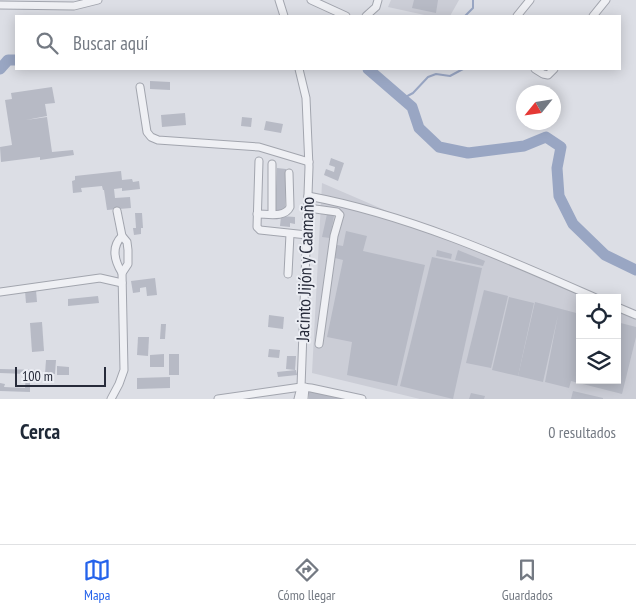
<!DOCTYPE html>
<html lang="es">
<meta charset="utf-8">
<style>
:root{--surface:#fff;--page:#f2f2f3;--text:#1f2937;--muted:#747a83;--line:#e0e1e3;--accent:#2563eb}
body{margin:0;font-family:"PT Sans Narrow",sans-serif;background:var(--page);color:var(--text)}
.controls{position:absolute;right:15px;bottom:15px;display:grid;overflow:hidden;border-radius:0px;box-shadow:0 2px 12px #0003}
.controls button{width:45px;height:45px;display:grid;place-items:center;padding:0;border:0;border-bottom:1px solid var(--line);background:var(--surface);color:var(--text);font:25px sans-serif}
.compass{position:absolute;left:516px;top:85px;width:45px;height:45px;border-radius:50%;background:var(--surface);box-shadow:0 2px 12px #0003;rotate:240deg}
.scale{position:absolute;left:15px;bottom:12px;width:91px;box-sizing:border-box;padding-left:5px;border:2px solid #272b3a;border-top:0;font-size:14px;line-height:18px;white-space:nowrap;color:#272b3a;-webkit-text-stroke:4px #ebedf3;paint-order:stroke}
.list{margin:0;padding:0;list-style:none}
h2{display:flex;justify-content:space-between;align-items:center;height:65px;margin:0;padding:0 20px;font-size:21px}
h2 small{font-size:16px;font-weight:400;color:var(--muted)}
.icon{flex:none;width:28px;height:28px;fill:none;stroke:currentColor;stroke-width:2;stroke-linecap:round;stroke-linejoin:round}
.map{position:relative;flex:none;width:636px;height:399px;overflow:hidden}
.search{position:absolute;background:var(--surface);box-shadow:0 2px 12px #0003;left:15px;right:15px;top:15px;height:55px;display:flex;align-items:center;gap:12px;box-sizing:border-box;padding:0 18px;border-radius:0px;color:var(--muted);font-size:19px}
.sheet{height:145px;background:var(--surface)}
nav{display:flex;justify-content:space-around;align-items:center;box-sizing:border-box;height:70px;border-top:1px solid var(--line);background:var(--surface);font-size:14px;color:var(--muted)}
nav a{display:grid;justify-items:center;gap:2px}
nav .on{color:var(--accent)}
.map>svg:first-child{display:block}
.built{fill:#cbcdd6}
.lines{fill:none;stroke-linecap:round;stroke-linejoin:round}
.stream{stroke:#99a6c3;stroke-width:2}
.river{stroke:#99a6c3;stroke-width:11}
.building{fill:#b7bac5}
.minor-casing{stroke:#a2a5ae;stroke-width:9}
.minor{stroke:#eff0f4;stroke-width:7}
.labels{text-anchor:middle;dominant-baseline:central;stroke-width:4;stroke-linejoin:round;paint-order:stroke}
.street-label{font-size:18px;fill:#272b3a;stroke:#ebedf3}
</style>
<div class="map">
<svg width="636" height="399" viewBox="0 0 636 399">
<rect width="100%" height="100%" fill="#dcdee5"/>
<g class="built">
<polygon points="391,0 459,0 450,16 429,16 388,7"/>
<polygon points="322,183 589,298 580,298 580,380 617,380 617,310 636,318 636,399 420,399 312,373"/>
</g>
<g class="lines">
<g class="stream">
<polyline points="465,16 473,8 473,0"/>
<polyline points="402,99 413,93 428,77 436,74 450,76 463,69"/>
</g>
<g class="river">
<polyline points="0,69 8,60 16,60"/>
<polyline points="368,69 412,107 419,128 439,147 468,153 524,146 546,137 561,147 557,168 559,196 573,224 605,255 636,270"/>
</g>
</g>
<g class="building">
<polygon points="414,0 438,0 436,13 412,8"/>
<polygon points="150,81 170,82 170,90 150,89"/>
<polygon points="52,87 55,103 45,104 47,116 26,120 47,117 52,152 73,150 74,155 40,160 40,157 1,162 0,147 12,145 5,100 12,99 11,93"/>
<polygon points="185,113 186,125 162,127 161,115"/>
<polygon points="242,117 252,118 251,127 241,126"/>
<polygon points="266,121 283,124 281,133 264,130"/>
<polygon points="331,158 344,163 338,181 324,175 326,169 334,172 335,167 329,165"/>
<polygon points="277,168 286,169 285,210 275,210"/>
<polygon points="121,171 122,180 132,179 133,182 139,181 140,189 122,191 122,188 114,189 115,198 130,197 131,208 107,210 104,190 103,190 102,186 81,188 82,192 73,193 72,181 75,180 75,176"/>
<polygon points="135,213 142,213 143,228 141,228 141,234 134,235 133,228 136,228"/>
<polygon points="327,214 334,216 330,238 322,237"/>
<polygon points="281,216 295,217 295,224 290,223 290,227 280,226"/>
<polygon points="346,231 367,236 363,251 425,265 397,386 347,375 352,342 327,337 343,260 335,258 337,245 343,246"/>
<polygon points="437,250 452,254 451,259 436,256"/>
<polygon points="458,250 485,261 483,266 455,260"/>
<polygon points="432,257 482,268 453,399 400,386"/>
<polygon points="155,278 157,295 147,296 146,287 140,288 140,292 133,293 131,281"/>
<polygon points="36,290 37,302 26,303 25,291"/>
<polygon points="484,290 508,296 491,368 466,363"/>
<polygon points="98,296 99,303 68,306 68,299"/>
<polygon points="509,297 534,303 518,376 492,370"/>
<polygon points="535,302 580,314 580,380 617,380 617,322 636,327 636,337 622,394 571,381 569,388 545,382 558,315 543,382 518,376"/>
<polygon points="269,315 284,317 283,329 268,327"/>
<polygon points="42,322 44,351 32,352 30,323"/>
<polygon points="161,324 166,324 165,339 160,339"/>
<polygon points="138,337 149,337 148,356 137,355"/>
<polygon points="269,349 280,350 279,358 268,357"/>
<polygon points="164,354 164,367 150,367 150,355"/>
<rect x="169" y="354" width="10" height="21"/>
<polygon points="287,356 296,356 295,370 286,369"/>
<polygon points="46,360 56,360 55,374 45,374"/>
<polygon points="57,366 69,367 69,375 57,375"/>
<polygon points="0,369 40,370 40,375 30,375 30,392 0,391 0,383 5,384 4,387 25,388 26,374 0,373"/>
<polygon points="296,370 297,375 278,377 277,372"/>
<polygon points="170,377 170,388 137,389 137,378"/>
<polygon points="309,390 341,398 341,399 309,399"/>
<polygon points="573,391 603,398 603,399 571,399"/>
<polygon points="471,393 485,396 484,399 469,399"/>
</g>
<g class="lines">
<defs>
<g id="minor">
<polyline points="279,0 284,16"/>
<polyline points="311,0 346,16"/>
<polyline points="0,5 74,6 98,0"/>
<polyline points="366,16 376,7 378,0"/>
<polyline points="517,16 530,0"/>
<polyline points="593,16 606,0"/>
<polyline points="535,69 543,74 548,75 554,69"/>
<polyline points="140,87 147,132 151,137 158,140 259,147 309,162"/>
<polyline points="259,161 257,227 260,230 307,235"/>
<path d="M 308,196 C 409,215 503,257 596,298"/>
<polyline points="308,208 337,212 340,215 334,236 319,344"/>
<path d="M 257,214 C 268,214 285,218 290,207 L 289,173"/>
<polyline points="272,214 272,164"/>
<path d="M 122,236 C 111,247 114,260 122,273"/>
<polyline points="288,274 290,234"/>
<polyline points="0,292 100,278 122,283"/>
<polyline points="617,307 636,315"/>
<polyline points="111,399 119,384 124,370 122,273 128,264 128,250 127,242 122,236 117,211"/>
<polyline points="218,399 301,387 311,388 362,399"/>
<polyline points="298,399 301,387 309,167 306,98 299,69"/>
<polyline points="304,399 305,387"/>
</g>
</defs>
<use href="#minor" class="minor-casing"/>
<use href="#minor" class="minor"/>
</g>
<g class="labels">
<g class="street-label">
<text transform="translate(305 269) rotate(-88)">Jacinto Jijón y Caamaño</text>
</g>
</g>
</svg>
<div class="controls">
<button><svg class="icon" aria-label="locate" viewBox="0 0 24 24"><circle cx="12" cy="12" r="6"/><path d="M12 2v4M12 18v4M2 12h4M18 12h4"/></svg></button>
<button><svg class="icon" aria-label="layers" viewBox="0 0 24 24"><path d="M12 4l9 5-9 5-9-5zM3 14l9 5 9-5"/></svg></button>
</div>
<svg class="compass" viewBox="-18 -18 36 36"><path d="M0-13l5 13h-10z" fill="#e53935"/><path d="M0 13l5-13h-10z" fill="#747a83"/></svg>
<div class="scale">100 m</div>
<div class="search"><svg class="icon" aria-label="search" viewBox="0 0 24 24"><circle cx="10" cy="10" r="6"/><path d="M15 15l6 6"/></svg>Buscar aquí</div>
</div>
<section class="sheet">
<h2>Cerca<small>0 resultados</small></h2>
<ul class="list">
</ul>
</section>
<nav>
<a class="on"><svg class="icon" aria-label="map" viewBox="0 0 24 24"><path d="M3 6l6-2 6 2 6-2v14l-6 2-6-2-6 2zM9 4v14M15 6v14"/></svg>Mapa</a>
<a><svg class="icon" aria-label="directions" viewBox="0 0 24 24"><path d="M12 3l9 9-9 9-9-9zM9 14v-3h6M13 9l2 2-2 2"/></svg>Cómo llegar</a>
<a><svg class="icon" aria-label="saved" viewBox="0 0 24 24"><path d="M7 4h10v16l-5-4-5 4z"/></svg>Guardados</a>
</nav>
